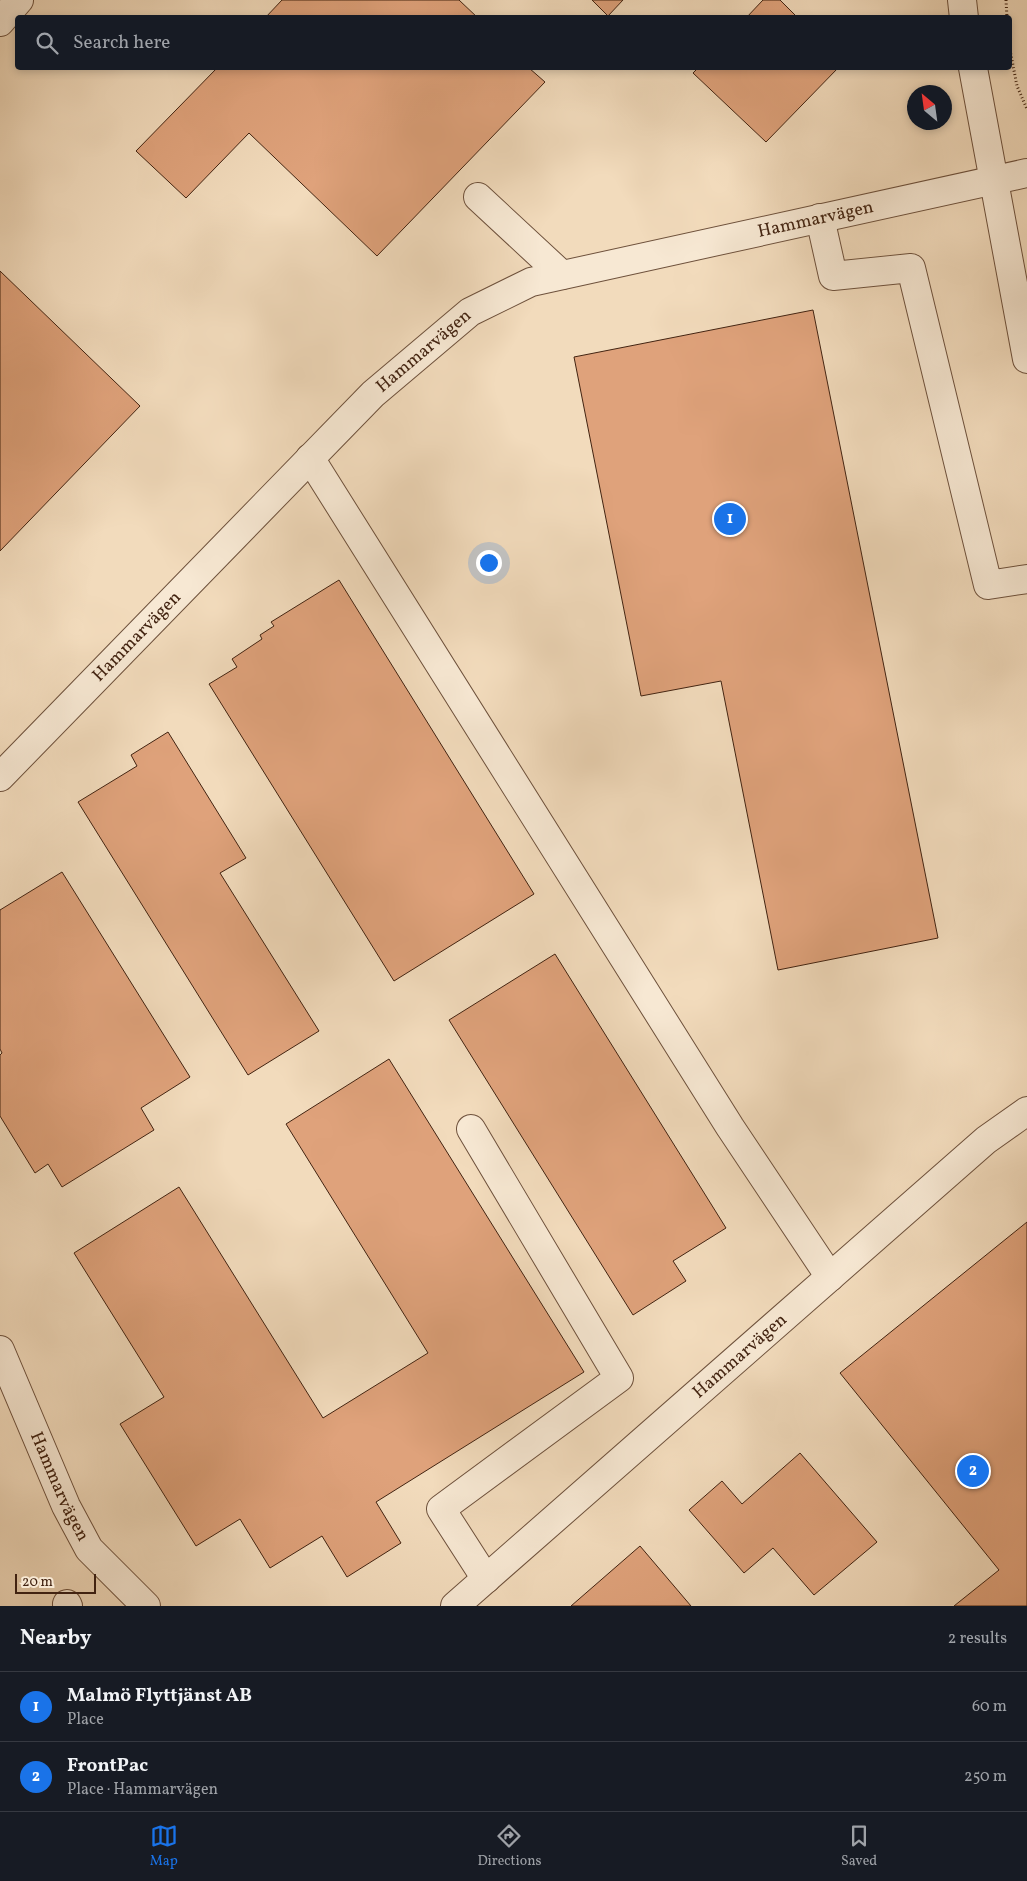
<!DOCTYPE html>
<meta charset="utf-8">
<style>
:root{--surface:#171b24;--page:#242831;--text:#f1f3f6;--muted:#9ea1a6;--line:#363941;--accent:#1a73e8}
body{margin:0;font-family:Vollkorn,serif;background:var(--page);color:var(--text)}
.compass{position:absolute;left:907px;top:85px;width:45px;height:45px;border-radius:50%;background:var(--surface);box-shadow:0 2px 8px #0003;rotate:331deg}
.scale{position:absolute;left:15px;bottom:12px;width:81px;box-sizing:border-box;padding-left:5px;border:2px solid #422311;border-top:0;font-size:14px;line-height:18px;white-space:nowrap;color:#422311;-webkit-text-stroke:4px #f7e8d3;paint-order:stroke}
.you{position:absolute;left:488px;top:562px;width:18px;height:18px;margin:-12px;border:4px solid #fff;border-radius:50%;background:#1a73e8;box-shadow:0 0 0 8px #1a73e833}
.badge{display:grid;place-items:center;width:32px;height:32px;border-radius:50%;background:var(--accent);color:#fff;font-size:16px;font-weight:700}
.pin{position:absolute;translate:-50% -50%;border:2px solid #fff;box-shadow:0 1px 5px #0006}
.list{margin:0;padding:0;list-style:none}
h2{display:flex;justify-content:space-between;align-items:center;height:65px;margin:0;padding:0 20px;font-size:21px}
h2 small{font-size:16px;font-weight:400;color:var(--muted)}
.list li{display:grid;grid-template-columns:32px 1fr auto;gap:15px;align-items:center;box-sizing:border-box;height:70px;padding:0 20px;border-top:1px solid var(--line)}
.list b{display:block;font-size:19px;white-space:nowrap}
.list p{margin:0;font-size:16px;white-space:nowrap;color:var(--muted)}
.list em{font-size:16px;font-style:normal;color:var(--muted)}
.icon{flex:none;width:28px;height:28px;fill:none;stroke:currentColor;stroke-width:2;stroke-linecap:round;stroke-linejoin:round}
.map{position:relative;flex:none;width:1027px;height:1606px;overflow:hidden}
.search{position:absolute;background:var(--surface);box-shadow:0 2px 8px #0003;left:15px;right:15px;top:15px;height:55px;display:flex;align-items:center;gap:12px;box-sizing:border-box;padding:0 18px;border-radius:5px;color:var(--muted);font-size:19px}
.sheet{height:205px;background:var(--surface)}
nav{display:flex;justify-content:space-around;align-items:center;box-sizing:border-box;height:70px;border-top:1px solid var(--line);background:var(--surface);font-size:14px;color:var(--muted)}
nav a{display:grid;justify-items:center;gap:2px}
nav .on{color:var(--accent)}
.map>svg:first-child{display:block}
.building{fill:#dfa27b;stroke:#422311}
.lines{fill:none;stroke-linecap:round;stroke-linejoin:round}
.minor-casing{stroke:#6e513c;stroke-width:30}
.path{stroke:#422311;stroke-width:3;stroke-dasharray:1 2.5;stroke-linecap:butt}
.minor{stroke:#f7e8d3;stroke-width:28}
.labels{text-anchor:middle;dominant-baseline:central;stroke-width:4.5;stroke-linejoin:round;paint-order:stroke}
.street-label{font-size:18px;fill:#422311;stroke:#f7e8d3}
</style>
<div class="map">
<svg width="1027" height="1606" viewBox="0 0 1027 1606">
<rect width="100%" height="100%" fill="#f2dbbc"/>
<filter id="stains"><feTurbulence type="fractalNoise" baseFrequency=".004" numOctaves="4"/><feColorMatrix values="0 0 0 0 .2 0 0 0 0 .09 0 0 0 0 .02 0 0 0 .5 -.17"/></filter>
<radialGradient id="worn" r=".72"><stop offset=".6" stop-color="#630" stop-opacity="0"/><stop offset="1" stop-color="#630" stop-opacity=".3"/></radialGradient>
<g class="building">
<polygon points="282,0 459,0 478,18 265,18"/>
<polygon points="592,0 623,0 608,16"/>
<polygon points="763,0 780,0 798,18 746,18"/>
<polygon points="217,68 529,68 545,82 377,256 249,133 186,198 136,151"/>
<polygon points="698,68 838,68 766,142 693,73"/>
<polygon points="0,271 140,406 0,551"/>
<polygon points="813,310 938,938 778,970 721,681 641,696 574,357"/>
<polygon points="339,580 534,894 394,981 209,684 237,667 232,659 262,639 260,635 274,626 271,622"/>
<polygon points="168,732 246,858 220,873 319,1031 248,1075 78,802 137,766 131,755"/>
<polygon points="62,872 190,1077 141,1108 154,1130 62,1187 48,1164 35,1173 0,1116 0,1055 2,1053 0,1049 0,910"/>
<polygon points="555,954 726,1228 673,1261 686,1281 633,1315 449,1020"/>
<polygon points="389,1059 584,1372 376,1502 401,1543 347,1577 322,1536 270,1568 240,1519 196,1546 120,1424 164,1397 74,1253 179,1187 323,1418 428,1353 286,1124"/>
<polygon points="1027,1222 1027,1606 954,1606 999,1570 840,1373"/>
<polygon points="800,1453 877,1542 814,1595 773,1548 744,1573 689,1510 722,1481 742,1504"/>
<polygon points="640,1546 691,1606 571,1606"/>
</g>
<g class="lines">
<defs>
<g id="minor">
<polyline points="962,0 964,18"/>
<polyline points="0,22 19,0"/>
<polyline points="973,68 1027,359"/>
<polyline points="478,197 562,275"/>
<polyline points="820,218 833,276 911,268 988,585 1027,579"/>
<polyline points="310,458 730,1127 830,1277"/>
<path id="s1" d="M 0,777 L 373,394 L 470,312 L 531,282 L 1027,173"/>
<polyline points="471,1129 619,1378 441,1509 486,1579"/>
<path id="s2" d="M 0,1350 L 66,1506 L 89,1549 L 146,1606"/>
<polyline points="67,1604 68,1606"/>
<path id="s3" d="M 455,1606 L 986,1140 L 1027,1111"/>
</g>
</defs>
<use href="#minor" class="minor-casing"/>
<g class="path">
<polyline points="1006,0 1007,18"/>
<polyline points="1010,50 1017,86 1027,109"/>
</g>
<use href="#minor" class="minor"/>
</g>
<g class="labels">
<g class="street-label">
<text stroke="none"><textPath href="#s1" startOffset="1021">Hammarvägen</textPath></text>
<text stroke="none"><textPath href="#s1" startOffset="601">Hammarvägen</textPath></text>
<text stroke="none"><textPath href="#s1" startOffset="196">Hammarvägen</textPath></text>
<text stroke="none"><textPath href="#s3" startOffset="379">Hammarvägen</textPath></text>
<text stroke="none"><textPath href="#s2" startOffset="149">Hammarvägen</textPath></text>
</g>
</g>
<rect width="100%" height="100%" filter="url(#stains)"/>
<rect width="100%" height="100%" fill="url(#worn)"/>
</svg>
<svg class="compass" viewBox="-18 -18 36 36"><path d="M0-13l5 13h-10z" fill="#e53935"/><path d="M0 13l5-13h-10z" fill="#9ea1a6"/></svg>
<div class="scale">20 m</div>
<div class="you"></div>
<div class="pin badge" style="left:730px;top:519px">1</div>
<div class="pin badge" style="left:973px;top:1471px">2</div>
<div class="search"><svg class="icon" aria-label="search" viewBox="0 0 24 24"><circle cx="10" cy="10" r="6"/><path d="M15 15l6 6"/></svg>Search here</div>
</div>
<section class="sheet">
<h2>Nearby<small>2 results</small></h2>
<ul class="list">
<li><span class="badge">1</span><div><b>Malmö Flyttjänst AB</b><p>Place</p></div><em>60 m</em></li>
<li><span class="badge">2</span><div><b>FrontPac</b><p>Place · Hammarvägen</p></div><em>250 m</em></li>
</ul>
</section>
<nav>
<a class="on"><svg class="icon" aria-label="map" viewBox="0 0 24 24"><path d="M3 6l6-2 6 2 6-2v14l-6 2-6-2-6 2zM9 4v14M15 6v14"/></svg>Map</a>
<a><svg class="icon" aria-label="directions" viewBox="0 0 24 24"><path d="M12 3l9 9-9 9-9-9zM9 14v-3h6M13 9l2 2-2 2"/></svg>Directions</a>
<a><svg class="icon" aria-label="saved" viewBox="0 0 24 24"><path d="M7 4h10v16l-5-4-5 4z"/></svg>Saved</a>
</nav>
